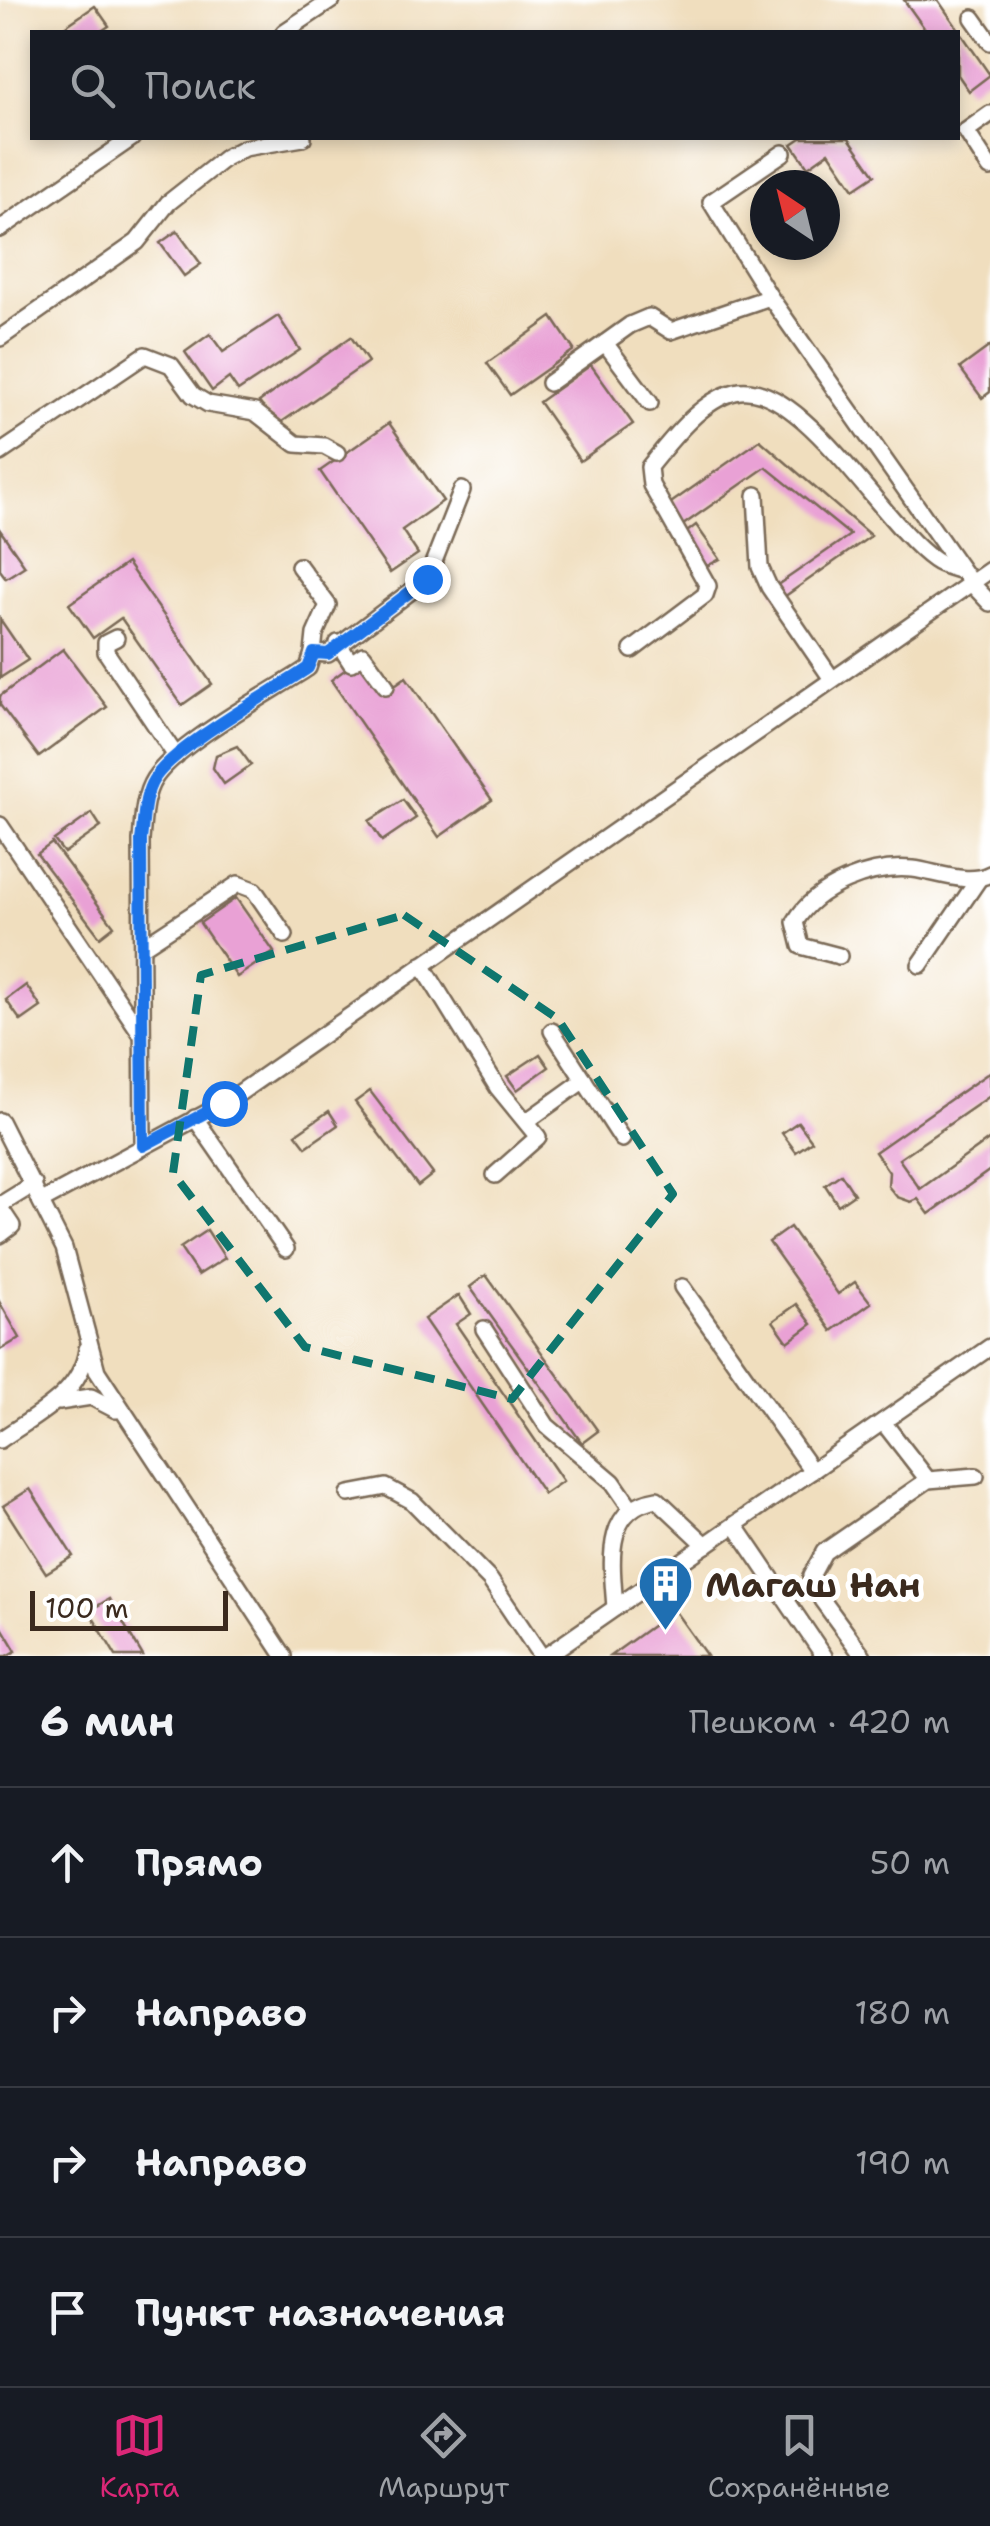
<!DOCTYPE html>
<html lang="ru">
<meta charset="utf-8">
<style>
:root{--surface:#171b24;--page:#20242c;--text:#f1f3f6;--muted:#9ea1a6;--line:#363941;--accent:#db2777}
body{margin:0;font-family:"Shantell Sans",sans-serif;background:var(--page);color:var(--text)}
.compass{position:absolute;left:750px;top:170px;width:90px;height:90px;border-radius:50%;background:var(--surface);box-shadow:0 5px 15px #0003;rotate:325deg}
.scale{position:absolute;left:30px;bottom:25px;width:198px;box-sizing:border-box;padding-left:10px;border:5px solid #3b2a1e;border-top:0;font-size:28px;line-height:35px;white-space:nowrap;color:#3b2a1e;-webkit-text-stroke:8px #fff;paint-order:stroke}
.stop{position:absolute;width:30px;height:30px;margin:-22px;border:8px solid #1a73e8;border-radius:50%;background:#fff}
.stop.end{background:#1a73e8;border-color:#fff;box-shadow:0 2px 10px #0008}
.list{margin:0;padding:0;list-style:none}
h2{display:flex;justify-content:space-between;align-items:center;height:130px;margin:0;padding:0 40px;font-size:42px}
h2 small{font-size:32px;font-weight:400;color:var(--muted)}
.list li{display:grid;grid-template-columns:65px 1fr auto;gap:30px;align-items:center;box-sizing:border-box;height:150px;padding:0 40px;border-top:2px solid var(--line)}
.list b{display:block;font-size:38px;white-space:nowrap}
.list em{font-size:32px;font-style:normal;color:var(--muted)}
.icon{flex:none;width:55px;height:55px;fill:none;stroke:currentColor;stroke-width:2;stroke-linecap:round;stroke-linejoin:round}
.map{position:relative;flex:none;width:990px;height:1656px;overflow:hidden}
.search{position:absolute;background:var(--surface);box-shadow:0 5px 15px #0003;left:30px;right:30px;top:30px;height:110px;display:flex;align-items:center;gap:25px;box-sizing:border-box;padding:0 35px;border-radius:0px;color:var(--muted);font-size:38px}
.sheet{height:730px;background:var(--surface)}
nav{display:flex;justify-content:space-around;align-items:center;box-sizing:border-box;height:140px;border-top:2px solid var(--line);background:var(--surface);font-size:28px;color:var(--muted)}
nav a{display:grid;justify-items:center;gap:5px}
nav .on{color:var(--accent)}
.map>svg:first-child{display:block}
.building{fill:#e9a1d5}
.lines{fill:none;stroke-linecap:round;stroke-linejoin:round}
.minor-casing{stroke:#7a6956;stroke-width:20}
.minor{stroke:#fff;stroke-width:15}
.route{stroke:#1a73e8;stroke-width:12}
.marked{fill:none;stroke:#0f766e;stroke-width:8;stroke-dasharray:20 12;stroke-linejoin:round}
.labels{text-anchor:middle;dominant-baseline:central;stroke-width:10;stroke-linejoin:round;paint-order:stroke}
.poi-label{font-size:35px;font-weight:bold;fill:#3b2a1e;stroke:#fff;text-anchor:start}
</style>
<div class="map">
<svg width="990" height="1656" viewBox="0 0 990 1656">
<rect width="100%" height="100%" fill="#fff"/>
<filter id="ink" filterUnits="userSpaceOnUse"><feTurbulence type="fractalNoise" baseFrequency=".01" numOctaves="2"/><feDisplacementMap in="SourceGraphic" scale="20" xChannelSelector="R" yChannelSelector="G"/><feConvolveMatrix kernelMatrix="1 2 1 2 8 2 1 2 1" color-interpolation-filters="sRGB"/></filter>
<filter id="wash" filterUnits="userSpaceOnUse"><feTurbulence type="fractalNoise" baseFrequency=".0048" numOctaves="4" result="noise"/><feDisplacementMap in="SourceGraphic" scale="40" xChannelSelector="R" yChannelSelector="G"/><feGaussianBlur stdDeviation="2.25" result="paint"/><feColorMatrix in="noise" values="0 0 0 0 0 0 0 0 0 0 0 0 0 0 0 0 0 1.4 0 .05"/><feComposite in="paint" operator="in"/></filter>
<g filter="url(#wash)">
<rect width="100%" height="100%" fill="#f0debe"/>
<g id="blocks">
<g class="building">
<polygon points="904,0 938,0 990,75 969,91 958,75 958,32 927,32"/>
<polygon points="95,6 109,26 100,32 57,32"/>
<polygon points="801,138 849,138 875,175 854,189 829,152 808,167 792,144"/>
<polygon points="177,231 201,264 184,276 160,243"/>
<polygon points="278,316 300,350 238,391 229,378 212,391 185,352 210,334 223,352"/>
<polygon points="552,317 574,350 510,395 487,363"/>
<polygon points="351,337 368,362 276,426 259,402"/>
<polygon points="990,346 990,392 982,398 960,368"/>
<polygon points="591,365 633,424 580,461 539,402"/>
<polygon points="389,423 443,501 402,530 418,554 390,573 320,471"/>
<polygon points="760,440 871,536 781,599 773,588 850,535 766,467 683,525 668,505"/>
<polygon points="696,525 720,559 707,566 683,535"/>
<polygon points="0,530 25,566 6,578 0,570"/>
<polygon points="127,563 212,684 182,705 121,618 93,638 69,604"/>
<polygon points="0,619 28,660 0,678"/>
<polygon points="63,649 107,707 39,757 0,705 0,696"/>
<polygon points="361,658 385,692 406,677 492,800 439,837 331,680"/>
<polygon points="237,746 251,765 224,784 213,768 216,755"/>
<polygon points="403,800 416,818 382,841 369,821"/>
<polygon points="92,813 101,827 64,853 54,840"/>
<polygon points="52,843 114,926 100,937 37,854"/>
<polygon points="236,898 274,952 237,977 200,923"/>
<polygon points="26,985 41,1007 21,1021 6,1000"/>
<polygon points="540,1054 549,1067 517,1090 507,1076"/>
<polygon points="990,1072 990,1096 899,1159 920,1189 990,1139 990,1170 929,1214 918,1199 911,1202 897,1197 888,1186 889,1172 875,1152"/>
<polygon points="370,1091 433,1174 418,1186 355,1102"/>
<polygon points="329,1111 338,1125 306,1147 296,1134"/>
<polygon points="798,1122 812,1141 796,1152 782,1133"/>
<polygon points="841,1174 854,1194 838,1205 825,1185"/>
<polygon points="790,1227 838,1294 855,1282 871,1303 832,1331 769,1242"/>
<polygon points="207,1230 225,1258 198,1275 180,1248"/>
<polygon points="486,1275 598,1431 582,1443 470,1287"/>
<polygon points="459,1295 471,1314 456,1324 563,1481 544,1494 424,1319"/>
<polygon points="0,1303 20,1338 0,1350"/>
<polygon points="797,1304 812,1324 788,1342 773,1321"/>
<polygon points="30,1489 73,1556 46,1573 3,1506"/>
<polygon points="109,1599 143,1656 116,1656 89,1611"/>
<polygon points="674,1610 707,1656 610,1656"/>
<polygon points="0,1624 16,1651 7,1656 0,1656"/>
</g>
</g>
</g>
<g filter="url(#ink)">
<use href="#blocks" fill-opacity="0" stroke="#7a6956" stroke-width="2.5"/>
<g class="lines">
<defs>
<g id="minor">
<polyline points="973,18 990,42"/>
<polyline points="284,32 332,0"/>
<polyline points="990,114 966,131 990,168"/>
<polyline points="0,229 132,138"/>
<polyline points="770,297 711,202 783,153"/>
<polyline points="0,338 137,242 168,203 225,158 244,148 303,138"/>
<polyline points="605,343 650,403"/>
<polyline points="549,383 630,325 649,317 671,331 770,297 971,583 990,603"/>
<polyline points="0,453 145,355 171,365 193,395 208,404 255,412 296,444 324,446 337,453"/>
<polyline points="756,495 760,567 769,587 832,679"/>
<polyline points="299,566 328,605 315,634 313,653"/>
<polyline points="116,638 106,643 106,652 176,756"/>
<polyline points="338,643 351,663 363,655 386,686"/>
<path d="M 632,650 L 705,595 L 708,586 L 651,485 L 649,467 C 670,441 701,400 735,392 C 799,376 884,526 934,560 C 942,566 953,568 962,571"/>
<polyline points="0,825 142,1035"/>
<polyline points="142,947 238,884 254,890 285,935"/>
<path d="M 839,956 L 801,946 L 795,922 C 816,886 871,865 913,869 C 937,872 968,886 990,874"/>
<polyline points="422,965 498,1088 538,1137 495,1175"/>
<polyline points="920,965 978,880"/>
<polyline points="552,1031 622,1139"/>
<polyline points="195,1118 286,1249"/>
<polyline points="0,1121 64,1248 97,1371 284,1656"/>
<polyline points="527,1121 584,1080"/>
<path d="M 143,1146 L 141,840 C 143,821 143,796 154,779 C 176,744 270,693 308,668 L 313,653 L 328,654 L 427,579 L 462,490"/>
<polyline points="42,1201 225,1103 990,570"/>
<polyline points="0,1205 34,1184"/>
<polyline points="0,1208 12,1226 0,1235"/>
<polyline points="682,1287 812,1471"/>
<polyline points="484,1329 547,1426 613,1482 631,1508"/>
<polyline points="59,1402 91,1397 116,1410"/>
<polyline points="883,1422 928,1480"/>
<path d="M 0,1440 C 34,1416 81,1395 87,1349"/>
<polyline points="349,1494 386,1487 412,1501 490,1580 541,1656"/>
<polyline points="735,1525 824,1656"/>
<path d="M 615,1608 C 612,1564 602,1508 657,1499 L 706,1545"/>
<polyline points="546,1656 990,1347"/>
<polyline points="863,1656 822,1600 811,1576 824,1552 928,1480 976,1476"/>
</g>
</defs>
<use href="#minor" class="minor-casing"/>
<use href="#minor" class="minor"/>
</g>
</g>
<g class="lines" filter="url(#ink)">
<path class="route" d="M 224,1103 L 143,1146 L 141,840 C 144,820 143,796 154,779 C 177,744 270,694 308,668 L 314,653 L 328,654 L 427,579"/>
</g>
<path class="marked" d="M 404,915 L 558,1019 L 673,1194 L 512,1399 L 305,1347 L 173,1173 L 201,975 Z"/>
<defs>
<symbol id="building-pin" viewBox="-11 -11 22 30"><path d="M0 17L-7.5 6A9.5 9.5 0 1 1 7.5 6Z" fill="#1f6fb2" stroke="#fff"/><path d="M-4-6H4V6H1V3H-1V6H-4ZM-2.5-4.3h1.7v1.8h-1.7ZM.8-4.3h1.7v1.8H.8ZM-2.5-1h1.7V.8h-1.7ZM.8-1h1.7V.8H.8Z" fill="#fff"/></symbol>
</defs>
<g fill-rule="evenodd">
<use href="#building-pin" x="634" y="1552" width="63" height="86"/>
</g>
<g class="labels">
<g class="poi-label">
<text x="705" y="1584">Магаш Нан</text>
</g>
</g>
</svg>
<svg class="compass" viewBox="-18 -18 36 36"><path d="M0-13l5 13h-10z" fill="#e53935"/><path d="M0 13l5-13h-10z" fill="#9ea1a6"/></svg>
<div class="scale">100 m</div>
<div class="stop" style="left:224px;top:1103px"></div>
<div class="stop end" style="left:427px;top:579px"></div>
<div class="search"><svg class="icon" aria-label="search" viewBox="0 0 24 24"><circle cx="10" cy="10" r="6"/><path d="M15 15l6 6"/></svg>Поиск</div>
</div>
<section class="sheet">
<h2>6 мин<small>Пешком · 420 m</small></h2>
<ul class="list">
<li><svg class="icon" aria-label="ahead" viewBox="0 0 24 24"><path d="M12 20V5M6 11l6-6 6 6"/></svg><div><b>Прямо</b></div><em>50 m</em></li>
<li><svg class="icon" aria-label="right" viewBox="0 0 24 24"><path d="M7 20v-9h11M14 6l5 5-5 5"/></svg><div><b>Направо</b></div><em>180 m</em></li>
<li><svg class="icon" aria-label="right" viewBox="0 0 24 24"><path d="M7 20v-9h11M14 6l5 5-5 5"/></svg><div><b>Направо</b></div><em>190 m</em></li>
<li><svg class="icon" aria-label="arrive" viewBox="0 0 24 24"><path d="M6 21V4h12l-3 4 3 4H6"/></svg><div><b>Пункт назначения</b></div></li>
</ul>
</section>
<nav>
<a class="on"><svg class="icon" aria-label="map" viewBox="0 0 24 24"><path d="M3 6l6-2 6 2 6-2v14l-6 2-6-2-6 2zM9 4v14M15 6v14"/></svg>Карта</a>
<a><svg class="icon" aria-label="directions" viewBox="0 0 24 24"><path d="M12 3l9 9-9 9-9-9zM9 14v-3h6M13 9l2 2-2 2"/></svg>Маршрут</a>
<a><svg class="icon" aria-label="saved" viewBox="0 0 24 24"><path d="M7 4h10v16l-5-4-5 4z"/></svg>Сохранённые</a>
</nav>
